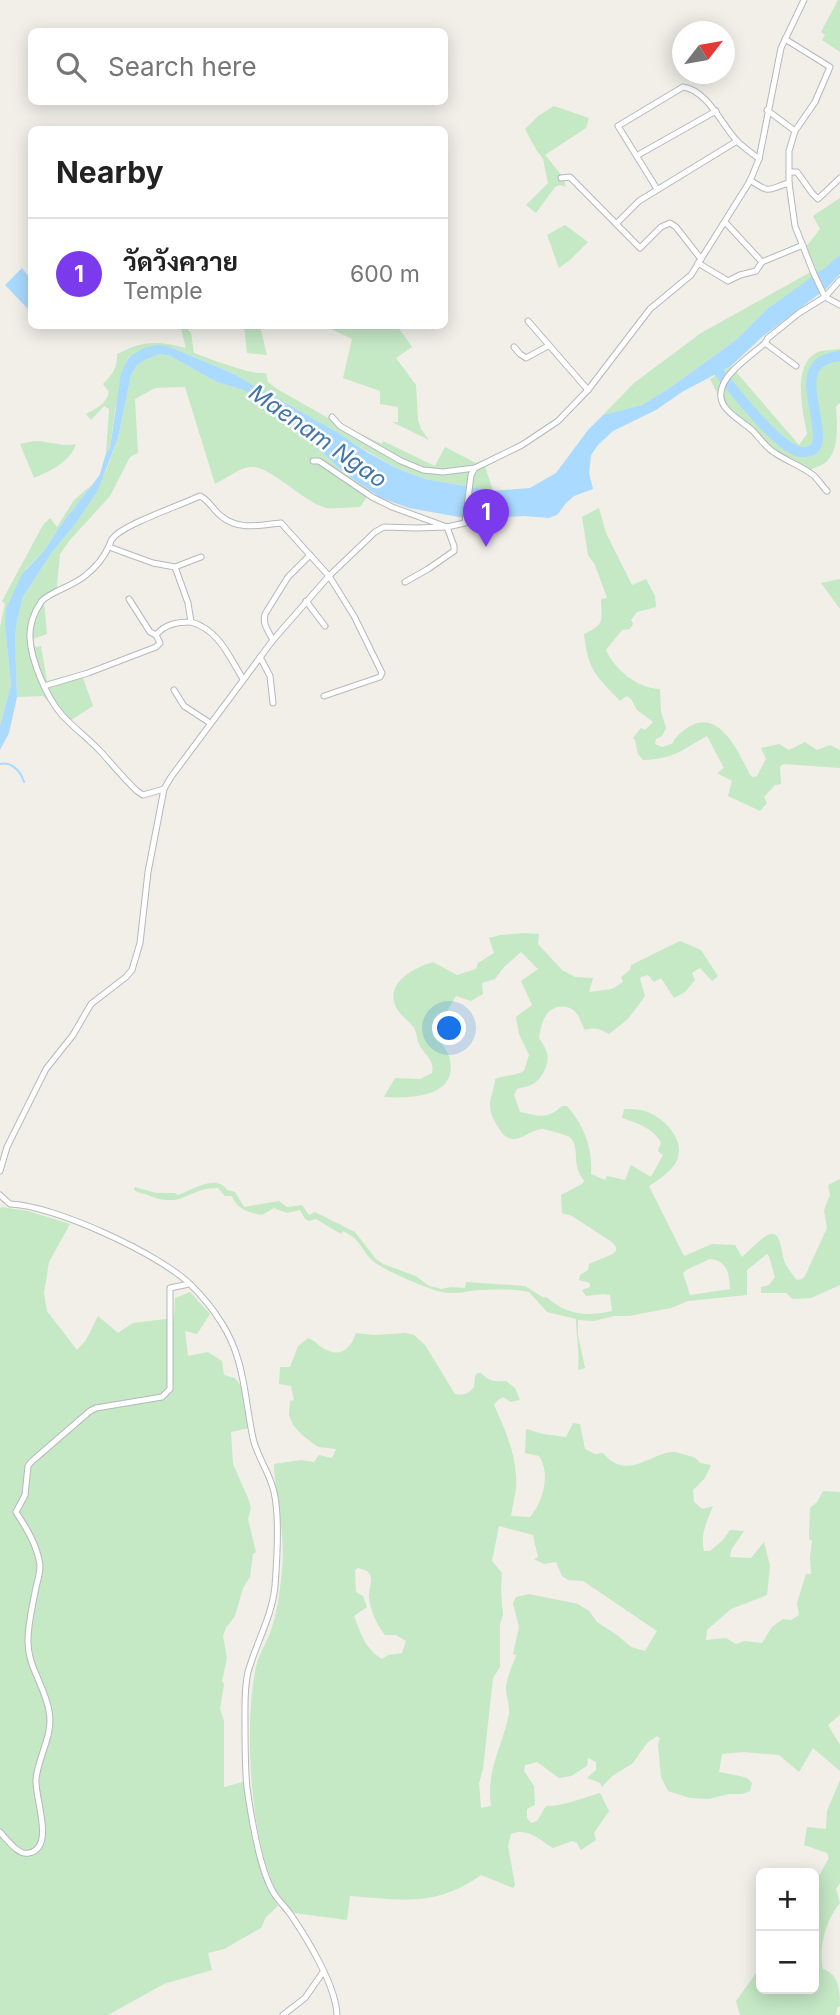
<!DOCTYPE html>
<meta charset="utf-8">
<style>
:root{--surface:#fff;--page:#f2f2f2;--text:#222;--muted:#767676;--line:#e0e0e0;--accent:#7c3aed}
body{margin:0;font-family:Inter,Sarabun,sans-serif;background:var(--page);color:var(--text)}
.controls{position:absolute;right:21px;bottom:21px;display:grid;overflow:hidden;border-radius:10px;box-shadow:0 4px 18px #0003}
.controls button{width:63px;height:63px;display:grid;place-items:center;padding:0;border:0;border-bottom:2px solid var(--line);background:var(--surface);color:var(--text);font:35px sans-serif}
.compass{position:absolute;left:672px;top:21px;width:63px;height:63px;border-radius:50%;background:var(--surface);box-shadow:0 4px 18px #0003;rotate:59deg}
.you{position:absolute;left:450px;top:1029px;width:24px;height:24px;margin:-18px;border:5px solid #fff;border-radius:50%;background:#1a73e8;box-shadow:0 0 0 10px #1a73e833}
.badge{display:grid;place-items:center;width:46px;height:46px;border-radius:50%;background:var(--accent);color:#fff;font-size:23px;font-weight:700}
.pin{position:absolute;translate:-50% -58px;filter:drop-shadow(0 2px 4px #0008)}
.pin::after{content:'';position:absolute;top:37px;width:24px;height:21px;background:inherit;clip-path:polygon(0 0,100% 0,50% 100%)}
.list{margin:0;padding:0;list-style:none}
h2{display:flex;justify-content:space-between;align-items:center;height:91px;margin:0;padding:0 28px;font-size:30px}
h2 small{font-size:23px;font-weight:400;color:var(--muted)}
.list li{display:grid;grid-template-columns:46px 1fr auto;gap:21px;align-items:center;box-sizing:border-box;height:112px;padding:0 28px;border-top:2px solid var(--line)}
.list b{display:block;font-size:26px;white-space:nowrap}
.list p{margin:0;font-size:23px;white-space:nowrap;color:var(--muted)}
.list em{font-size:23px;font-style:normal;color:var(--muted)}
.icon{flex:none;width:38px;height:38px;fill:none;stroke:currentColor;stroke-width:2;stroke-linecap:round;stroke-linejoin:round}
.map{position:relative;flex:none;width:840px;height:2015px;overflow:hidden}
.search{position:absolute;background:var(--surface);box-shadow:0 4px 18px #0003;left:28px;top:28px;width:420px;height:77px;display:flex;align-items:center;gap:18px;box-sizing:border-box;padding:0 24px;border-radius:10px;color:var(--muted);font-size:26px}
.panel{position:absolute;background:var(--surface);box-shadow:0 4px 18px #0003;left:28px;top:126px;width:420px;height:203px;border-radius:10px}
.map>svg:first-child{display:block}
.green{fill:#c5e8c5;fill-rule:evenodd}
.water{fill:#aadaff}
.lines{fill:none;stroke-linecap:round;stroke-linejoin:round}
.stream{stroke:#aadaff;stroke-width:2}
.river{stroke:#aadaff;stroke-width:10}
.minor-casing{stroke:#b5b8bc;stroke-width:7}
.minor{stroke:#fff;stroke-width:5}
.labels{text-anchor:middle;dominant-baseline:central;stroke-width:5;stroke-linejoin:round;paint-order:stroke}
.water-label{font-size:23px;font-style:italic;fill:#4174aa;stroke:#fff}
</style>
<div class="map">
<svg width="840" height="2015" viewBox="0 0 840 2015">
<rect width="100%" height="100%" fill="#f1efe8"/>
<g class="green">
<polygon points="838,0 840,0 840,52 822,40 825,35 821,32"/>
<polygon points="554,106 589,118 586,128 545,155 563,177 566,187 560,185 555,187 536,213 526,205 548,183 543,159 537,151 525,129 538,116"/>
<polygon points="840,198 840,255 827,267 767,309 738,338 721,351 668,389 642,405 603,415 634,383 701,333 816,269 806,247 820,229 813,216"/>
<polygon points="565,225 588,242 570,260 559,268 547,235"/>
<path d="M 175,326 L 185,326 L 191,333 L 194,353 C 211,359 250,375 266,373 L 268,382 L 277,389 L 330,419 L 334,415 L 342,425 L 382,444 L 383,441 L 435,466 L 445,447 L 476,463 L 483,460 L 493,491 L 425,479 L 398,469 L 234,374 L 189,355 L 170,347 L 128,357 L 115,409 L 110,448 L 106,453 L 109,409 L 104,406 L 91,420 L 86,414 C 97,408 106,404 109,392 L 103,384 C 112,375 118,367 117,354 C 144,340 158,341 186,348 L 181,329 Z"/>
<polygon points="244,326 260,326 267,355 247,353"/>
<polygon points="325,326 397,326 412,347 396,358 416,385 418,420 421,429 429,440 392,422 398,422 398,407 380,404 380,391 343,378 352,339"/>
<path d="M 840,349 L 840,403 L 836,406 C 837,424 840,451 825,463 C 818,468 812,467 806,473 L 789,462 L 770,454 L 753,433 L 727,413 L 710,379 L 731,366 L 799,445 L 807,434 C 803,412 791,364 818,352 C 824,350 833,350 840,349 Z"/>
<path d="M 160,354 L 170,356 L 217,382 L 243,390 L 265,402 L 285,417 L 343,472 L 371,491 L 360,507 C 350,507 337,509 327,508 C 303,503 270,464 249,467 C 238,469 225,479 215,484 L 185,387 L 155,388 L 135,399 L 138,453 L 130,457 L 110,496 L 70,540 L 60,554 L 56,596 L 44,601 L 47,634 L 33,639 L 35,647 L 41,646 L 47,681 L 81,672 L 93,706 L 68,722 L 43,696 L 17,697 L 15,637 L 17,620 L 23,597 L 52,552 L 73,527 L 106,471 L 118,438 L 131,375 L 137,365 L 145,360 Z"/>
<path d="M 34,441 C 49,441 61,447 76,444 C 71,461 49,472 34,478 L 20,444 Z"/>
<polygon points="93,484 63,522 44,551 26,569 7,609 5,625 11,685 0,726 0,627 5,604 2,601 43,525 50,518 57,527 74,500"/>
<path d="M 599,508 L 606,533 L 632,585 L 646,579 L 655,596 L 656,607 L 637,612 L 631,620 L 633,624 L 630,629 L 622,630 L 606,650 C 614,669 638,689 660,689 L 661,712 L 666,728 L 662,736 L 656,739 L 655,744 L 662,747 L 672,744 C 676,736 680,733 687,728 C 719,706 739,753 750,775 L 753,777 L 757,776 L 766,759 L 761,748 L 779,744 L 789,750 L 805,742 L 817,750 L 830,745 L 840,750 L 840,768 L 784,764 L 780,766 L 781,784 L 775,785 L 764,797 L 767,803 L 760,811 L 728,796 L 732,781 L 717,773 L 724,768 L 707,736 C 682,750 674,759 643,760 L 638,754 L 635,740 L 633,738 L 641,728 L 645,730 L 653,722 L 637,710 L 631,699 L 627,696 L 620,701 C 596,675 588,671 584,634 C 605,625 602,620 601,599 L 607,598 L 595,565 L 588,555 L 582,517 Z"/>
<polygon points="840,579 840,609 821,583"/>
<path d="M 524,933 L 539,934 L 538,944 L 562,970 L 575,977 L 593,978 L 589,992 L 612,989 L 623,982 L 621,977 L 630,970 L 631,965 L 680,941 L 701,950 L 718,976 L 712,981 L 700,968 L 692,973 L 695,980 L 685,992 L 674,998 L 661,978 L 654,982 L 648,975 L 641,977 L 640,979 L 645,996 L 628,1019 L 609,1034 C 600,1029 595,1027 585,1030 C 582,1025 580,1018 577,1014 C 569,1003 553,1005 546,1015 C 542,1021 540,1031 539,1038 C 542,1043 546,1048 547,1054 C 550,1063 542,1079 533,1084 C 528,1087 522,1087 517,1089 L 514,1095 L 520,1112 C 539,1116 547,1120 562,1106 L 567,1106 C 584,1125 593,1149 591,1174 L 605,1180 L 607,1176 L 625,1180 L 631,1165 L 651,1177 L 663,1155 L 658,1151 L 661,1142 C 652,1128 638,1123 622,1118 L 624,1109 C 629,1109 636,1109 641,1110 C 663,1115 689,1141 675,1164 C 668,1174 658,1180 649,1186 L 684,1256 L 712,1244 L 735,1245 L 742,1257 C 749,1251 756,1243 763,1238 C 781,1223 781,1251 784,1260 C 786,1267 792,1274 797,1280 L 802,1279 L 805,1276 L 827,1228 L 824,1210 L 830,1195 L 828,1185 L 840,1179 L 840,1285 L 811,1298 L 793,1299 L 786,1293 L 761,1293 L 761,1287 L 769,1285 L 775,1277 L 769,1256 L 767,1254 L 747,1270 L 747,1295 L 688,1301 L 671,1308 L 629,1316 L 614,1316 L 594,1321 L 578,1320 L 578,1335 L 585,1368 L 578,1370 C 580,1353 576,1336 576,1319 L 547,1312 L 529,1292 C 514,1289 496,1289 480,1290 C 467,1291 455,1295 442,1292 C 430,1290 381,1269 373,1261 C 360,1249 362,1240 343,1231 L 341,1234 L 316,1219 L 309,1221 L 305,1219 L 300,1210 L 287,1213 L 274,1208 L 262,1215 C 248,1212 237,1210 232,1196 L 225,1196 L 218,1188 C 189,1187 184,1209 150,1196 C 144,1193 140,1194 134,1190 L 135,1187 L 156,1193 L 175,1193 L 178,1195 C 192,1191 215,1173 227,1190 L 235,1192 L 244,1207 L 279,1201 L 287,1207 L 302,1205 L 309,1215 L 315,1212 L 355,1232 L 376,1259 L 383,1264 L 416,1276 L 429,1286 L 442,1289 L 450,1287 L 465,1288 L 466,1282 L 525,1286 L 544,1298 L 546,1297 C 567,1315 586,1317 612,1311 L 610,1295 L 603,1294 L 586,1296 L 582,1290 L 590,1287 L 590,1283 L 579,1280 L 580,1275 L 588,1270 L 589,1264 L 613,1254 L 616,1251 L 616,1247 L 612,1242 L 572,1216 L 562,1213 L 561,1195 L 582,1184 L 584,1181 C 581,1176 578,1172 577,1166 C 575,1157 578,1142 568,1136 C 565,1135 546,1129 542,1129 C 524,1131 512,1153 497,1125 C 493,1119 490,1112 490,1105 C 490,1096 495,1088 495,1079 C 504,1075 516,1076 524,1071 L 529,1055 L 519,1034 L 516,1017 L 532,1005 L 521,981 L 538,969 L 521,952 L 504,967 L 495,979 L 482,983 L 483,994 L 471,1001 L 456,996 C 450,1007 441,1019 440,1031 C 438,1041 446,1048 449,1056 C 461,1097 411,1099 384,1097 L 395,1078 L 420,1079 L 432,1073 C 435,1059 424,1055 419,1044 C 417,1039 417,1033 414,1028 C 409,1020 400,1016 396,1007 C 385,983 413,968 433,962 L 457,975 L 476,969 L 478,963 L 494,953 L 489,938 L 500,935 ZM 710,1259 C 728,1261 729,1274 730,1289 L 690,1295 L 683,1273 L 686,1270 Z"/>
<polygon points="2,1207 28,1211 70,1224 49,1262 44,1293 47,1311 77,1350 86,1340 98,1316 118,1333 133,1323 174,1318 175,1298 190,1292 210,1314 197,1334 185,1331 188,1356 208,1352 222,1361 224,1375 235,1378 243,1389 249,1428 231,1432 233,1464 248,1498 251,1508 248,1519 256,1552 253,1554 250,1577 243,1588 235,1616 226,1628 223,1636 227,1658 222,1681 224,1684 220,1709 224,1721 224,1787 243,1782 252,1839 266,1886 278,1906 266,1917 261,1928 224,1949 208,1953 212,1970 164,1984 108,2015 0,2015 0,1208"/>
<path d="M 356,1333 L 374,1335 L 405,1333 L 414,1335 L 425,1345 L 455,1394 C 464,1396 468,1394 474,1387 L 475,1377 L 477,1373 L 481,1373 C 489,1381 494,1382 506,1381 L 515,1388 L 520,1400 L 511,1402 L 503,1397 L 498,1400 L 494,1405 C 506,1431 518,1459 516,1488 C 515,1497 512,1507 511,1516 L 530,1517 C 543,1502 551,1474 539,1456 L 525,1453 L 526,1429 L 543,1434 L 566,1437 L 573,1423 L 580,1424 L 585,1449 L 595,1454 L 603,1453 C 628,1483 651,1451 675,1452 C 677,1452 685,1455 686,1455 C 693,1457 696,1457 700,1463 L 711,1465 L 705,1478 L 693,1490 L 694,1502 L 702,1509 L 713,1506 C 707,1521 700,1535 704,1551 L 710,1551 L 723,1540 L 730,1530 L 744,1531 L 731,1550 L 730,1557 L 751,1558 L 764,1542 L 770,1566 L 767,1595 L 731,1609 L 707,1630 L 706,1640 L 726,1638 L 736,1644 L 744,1641 L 762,1643 L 772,1627 L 783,1619 L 791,1620 L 799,1615 L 797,1603 L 806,1574 L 811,1574 L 810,1557 L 812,1541 L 809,1539 L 810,1508 L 817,1502 L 823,1491 L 840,1492 L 840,1715 L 828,1725 L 840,1745 L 840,1771 L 813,1748 L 799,1772 L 779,1755 L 743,1752 L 722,1754 L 719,1772 L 740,1776 L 747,1778 L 752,1783 L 750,1791 L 742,1794 L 728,1794 L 709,1799 L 690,1798 L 668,1791 L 661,1777 L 658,1745 L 660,1738 L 657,1736 L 647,1743 L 633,1763 L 611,1777 L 602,1787 L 600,1783 L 587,1778 L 596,1770 L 596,1762 L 588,1758 L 587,1766 L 571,1776 L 559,1778 L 537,1762 L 525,1765 L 524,1771 L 534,1786 L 535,1805 L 527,1809 L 527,1818 L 531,1823 L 537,1821 L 546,1806 C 565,1806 582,1798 600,1793 L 609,1811 L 594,1833 L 596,1840 L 581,1850 L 577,1843 L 572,1841 L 553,1848 C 540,1840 527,1827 511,1834 L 508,1846 L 515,1885 L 513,1888 L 481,1875 C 437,1907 401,1900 350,1896 L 347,1920 L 294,1913 C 287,1904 276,1893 272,1883 C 250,1827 244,1725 256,1667 C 259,1653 268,1641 272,1627 C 278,1609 280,1589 282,1570 C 286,1534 275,1499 274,1464 L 301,1460 L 314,1462 L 319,1455 L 332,1458 L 336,1449 L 318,1447 L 302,1435 L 293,1425 L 289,1415 L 290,1401 L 294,1400 L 291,1386 L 279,1384 L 280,1367 L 290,1367 L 298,1346 L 308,1338 C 316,1341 319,1347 327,1350 C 342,1358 352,1346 356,1333 ZM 499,1526 L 533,1535 L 538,1557 L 534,1559 L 544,1564 L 556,1562 L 562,1576 L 568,1580 L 583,1581 L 657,1631 L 645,1651 L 631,1647 L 617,1635 L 597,1622 L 589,1611 L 578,1604 L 529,1594 L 516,1597 L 513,1603 L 519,1627 L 513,1654 L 516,1655 C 513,1665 507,1677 506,1687 C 506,1697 510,1705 509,1714 C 502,1748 486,1769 491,1806 L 481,1808 L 479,1783 L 483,1769 L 493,1678 L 500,1667 L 500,1624 L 503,1615 L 501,1590 L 502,1573 L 492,1561 ZM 358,1568 C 361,1569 367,1570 369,1573 C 374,1579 368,1590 369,1597 C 370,1610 377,1625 385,1635 L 396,1635 L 406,1641 L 402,1653 L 388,1655 L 382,1659 C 365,1649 361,1634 354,1616 L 367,1607 L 363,1596 L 356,1592 L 355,1570 Z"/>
<path d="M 840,1780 L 840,1883 L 836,1889 L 840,1903 C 826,1919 818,1948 823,1969 C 839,1974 840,1991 840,2006 L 837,2008 L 836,2015 L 740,2015 L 736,2001 L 761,1966 L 761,1989 L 814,1989 L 814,1884 L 829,1858 L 827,1853 L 804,1845 L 807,1827 L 826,1829 L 827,1811 Z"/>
</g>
<g class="water">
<polygon points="840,255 840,274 827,288 762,337 731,366 682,392 656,410 613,431 598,445 591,455 589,473 593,489 574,496 566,503 557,515 549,518 524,516 470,519 409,508 381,498 343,472 285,417 265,402 243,390 217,382 170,356 160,354 145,360 137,365 131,375 118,438 98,490 73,527 52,552 23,597 17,620 15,637 17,697 9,733 0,750 0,726 11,685 5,625 6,609 22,574 44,551 63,522 93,484 100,474 106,453 110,448 121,373 129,357 144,348 158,345 170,347 234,374 338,433 367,452 398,469 425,479 493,491 530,488 556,473 588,430 603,415 642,405 668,389 721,351 738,338 767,309 826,267"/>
<polygon points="22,268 31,280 31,310 30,311 5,285"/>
</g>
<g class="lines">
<path class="stream" d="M 0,764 C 12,761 21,772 24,782"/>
<path class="river" d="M 714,366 C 730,385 779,451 802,452 C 839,454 798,388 816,367 C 821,360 832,357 840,356"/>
<defs>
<g id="minor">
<polyline points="785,39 830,67 815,102 795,131 789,151 789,183 795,226 814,274 825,297 840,305"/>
<polyline points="767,110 795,131"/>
<polyline points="638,155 716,111"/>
<polyline points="789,172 797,172 812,193 818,199 840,178"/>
<polyline points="561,178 570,177 640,248 661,227 670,223 676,227 701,259"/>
<path d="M 750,180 C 772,195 767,189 789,183"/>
<path d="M 657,189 L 618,126 L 683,87 C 707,90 722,125 737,141 C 744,148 752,153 759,159"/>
<polyline points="617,223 639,201 737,141"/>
<polyline points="762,262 803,245"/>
<polyline points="698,263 728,281 740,275 756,271 762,262 725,222"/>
<polyline points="528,321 588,390"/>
<polyline points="765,343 796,366"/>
<polyline points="514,347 520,354 526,358 548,346"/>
<polyline points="332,417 340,426 401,461 423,470 443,472 475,468"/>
<polyline points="313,461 319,461 372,497 392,507 447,527 454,546 454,551 428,569 405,582"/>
<path d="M 827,491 C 822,486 818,479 813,475 C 801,466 787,461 775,453 C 765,447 760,438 752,430 C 738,418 713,407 723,385 C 728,371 753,354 765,343 L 768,338 L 799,313 L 825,297 L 840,280"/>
<polyline points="109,547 153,563 175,567 201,557"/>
<polyline points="129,599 150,632 156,635"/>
<polyline points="306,601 325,626"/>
<path d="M 191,622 C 219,630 228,655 243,679"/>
<path d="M 273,640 C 269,632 262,624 265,614 L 288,577 L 310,555"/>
<polyline points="260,657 270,676 273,703"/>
<path d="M 44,686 L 88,673 L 156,647 L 160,643 L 156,635 C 165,624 177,622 191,622 L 188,603 L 175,567"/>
<polyline points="174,690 184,706 210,723"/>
<path d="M 164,789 L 143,795 L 137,791 C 124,779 113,765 101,752 C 89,739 74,728 62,715 C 47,698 31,661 30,638 C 29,626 34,612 41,602 C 47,593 74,586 86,575 C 95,568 104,557 109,546 C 112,540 109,542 114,537 C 125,524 181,505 200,496 C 209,500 213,510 221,516 C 239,531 259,525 281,523 L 329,576 L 354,616 L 382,673 L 380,677 L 324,696"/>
<polyline points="0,1171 7,1147 46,1069 73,1035 91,1004 126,977 132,970 140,943 148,872 164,789 171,777 273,640 329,576 375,532 384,527 416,528 447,527 465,523 471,475 475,468 522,445 558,421 588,390 650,309 691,275 750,181 759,159 781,48 804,0"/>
<path d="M 0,1195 L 10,1204 C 53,1205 160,1254 191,1285 C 201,1295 213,1309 221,1322 C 245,1359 244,1396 253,1438 C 257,1457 270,1473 274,1492 C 280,1517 277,1560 275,1586 C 272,1617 256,1643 248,1672 C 244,1689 245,1707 245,1724 C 245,1746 245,1767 247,1788 C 251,1816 259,1866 272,1890 C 277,1900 285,1906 291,1915 C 308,1940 336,1986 337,2015"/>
<path d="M 0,1832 C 6,1838 18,1856 29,1853 C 56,1848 34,1796 36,1779 C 38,1757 54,1734 49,1711 C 45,1686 27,1666 28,1640 C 28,1622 33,1604 36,1587 C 38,1580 40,1572 40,1565 C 37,1545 27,1529 16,1512 L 25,1495 L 28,1466 L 31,1462 L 90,1411 L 96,1408 L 162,1397 L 170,1389 L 170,1288 L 189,1284"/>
<polyline points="283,2015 305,1998 323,1972"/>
</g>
</defs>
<use href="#minor" class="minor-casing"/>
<use href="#minor" class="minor"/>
</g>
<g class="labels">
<g class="water-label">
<text transform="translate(318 436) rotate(35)">Maenam Ngao</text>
</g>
</g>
</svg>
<div class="controls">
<button>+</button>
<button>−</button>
</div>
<svg class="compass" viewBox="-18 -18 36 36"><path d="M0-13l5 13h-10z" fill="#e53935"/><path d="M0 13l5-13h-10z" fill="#767676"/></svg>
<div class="you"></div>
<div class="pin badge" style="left:486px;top:547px">1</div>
<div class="search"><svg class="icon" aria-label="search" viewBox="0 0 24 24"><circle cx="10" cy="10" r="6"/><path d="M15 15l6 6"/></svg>Search here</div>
<section class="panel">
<h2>Nearby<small></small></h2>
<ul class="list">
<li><span class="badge">1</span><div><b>วัดวังควาย</b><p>Temple</p></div><em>600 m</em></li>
</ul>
</section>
</div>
